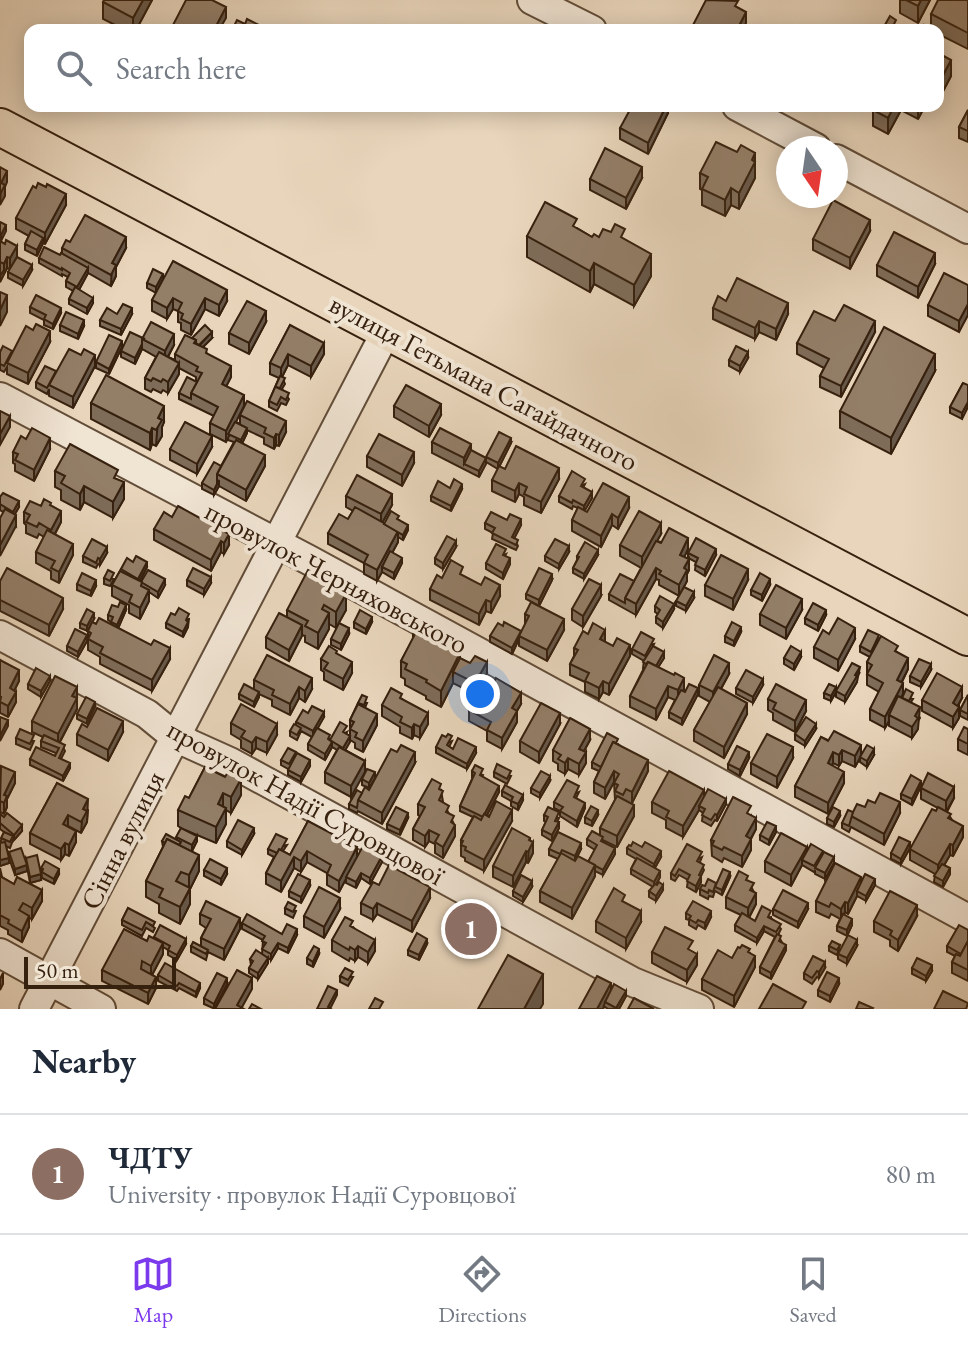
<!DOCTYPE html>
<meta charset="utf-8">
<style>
:root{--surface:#fff;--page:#f2f2f3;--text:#1f2937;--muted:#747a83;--line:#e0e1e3;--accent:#7c3aed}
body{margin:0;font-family:"EB Garamond",serif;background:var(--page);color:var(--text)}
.compass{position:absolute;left:776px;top:136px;width:72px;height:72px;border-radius:50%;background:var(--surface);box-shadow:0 4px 20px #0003;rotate:167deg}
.scale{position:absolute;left:24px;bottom:20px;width:152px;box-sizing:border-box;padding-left:8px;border:4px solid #36200e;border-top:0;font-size:22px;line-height:28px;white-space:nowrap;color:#36200e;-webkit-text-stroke:6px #f0e4d3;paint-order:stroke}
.you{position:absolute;left:480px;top:694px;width:28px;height:28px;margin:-20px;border:6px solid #fff;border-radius:50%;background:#1a73e8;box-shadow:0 0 0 12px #1a73e833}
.badge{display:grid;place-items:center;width:52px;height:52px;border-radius:50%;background:var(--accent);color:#fff;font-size:26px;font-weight:700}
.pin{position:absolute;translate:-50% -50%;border:4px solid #fff;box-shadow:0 2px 8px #0006}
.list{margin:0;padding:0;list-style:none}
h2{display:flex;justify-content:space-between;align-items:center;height:104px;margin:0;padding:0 32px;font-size:34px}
h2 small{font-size:26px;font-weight:400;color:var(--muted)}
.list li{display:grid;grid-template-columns:52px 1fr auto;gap:24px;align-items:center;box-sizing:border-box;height:120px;padding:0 32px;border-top:2px solid var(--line)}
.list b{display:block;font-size:30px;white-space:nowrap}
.list p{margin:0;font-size:26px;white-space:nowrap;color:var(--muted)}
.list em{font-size:26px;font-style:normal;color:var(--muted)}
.icon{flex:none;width:44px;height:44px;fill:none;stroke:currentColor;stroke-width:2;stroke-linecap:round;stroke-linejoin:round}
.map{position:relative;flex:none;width:968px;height:1009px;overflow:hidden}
.search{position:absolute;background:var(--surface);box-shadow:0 4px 20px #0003;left:24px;right:24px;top:24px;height:88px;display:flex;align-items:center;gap:20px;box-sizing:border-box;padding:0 28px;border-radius:16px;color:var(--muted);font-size:30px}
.sheet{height:224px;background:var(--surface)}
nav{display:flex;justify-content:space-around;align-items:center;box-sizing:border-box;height:112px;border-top:2px solid var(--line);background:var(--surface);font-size:22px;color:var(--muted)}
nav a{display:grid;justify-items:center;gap:4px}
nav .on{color:var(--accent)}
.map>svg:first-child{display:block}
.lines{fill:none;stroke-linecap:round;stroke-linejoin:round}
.minor-casing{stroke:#624d39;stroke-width:32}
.major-casing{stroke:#36200e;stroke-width:40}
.minor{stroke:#f0e4d3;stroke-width:28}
.major{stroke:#e8d5bb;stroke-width:36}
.wall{fill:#7e6c59;stroke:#36200e;stroke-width:2}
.shaded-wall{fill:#675849;stroke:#36200e;stroke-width:2}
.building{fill:#937e68;stroke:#36200e;stroke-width:2}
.labels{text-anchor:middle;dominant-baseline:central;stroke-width:8;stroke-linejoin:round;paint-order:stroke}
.street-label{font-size:28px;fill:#36200e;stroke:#f0e4d3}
</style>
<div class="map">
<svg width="968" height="1009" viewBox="0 0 968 1009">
<rect width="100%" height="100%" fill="#e8d5bb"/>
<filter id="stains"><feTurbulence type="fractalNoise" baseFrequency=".0025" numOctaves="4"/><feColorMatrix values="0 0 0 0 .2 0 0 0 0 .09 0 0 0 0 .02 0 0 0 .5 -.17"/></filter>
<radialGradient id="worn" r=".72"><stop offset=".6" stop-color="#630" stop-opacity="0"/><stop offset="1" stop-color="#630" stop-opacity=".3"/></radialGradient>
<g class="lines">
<defs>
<g id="minor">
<polyline points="532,0 592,30"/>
<polyline points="737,106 816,148"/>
<polyline points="836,159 968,229"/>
<polyline points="0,397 309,560 968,919"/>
<polyline points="0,635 147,714 169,732 190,744 230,762 633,982 699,1009"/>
<polyline points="0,953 101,1009"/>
<polyline points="34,1009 387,330"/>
</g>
<polyline id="major" points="0,127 968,637"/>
</defs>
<use href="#minor" class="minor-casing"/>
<use href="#major" class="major-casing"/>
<use href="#minor" class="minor"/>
<use href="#major" class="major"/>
</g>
<g class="wall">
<polygon points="152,0 136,30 125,30 103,19 103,2"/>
<polygon points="900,0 930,0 918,23 900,13"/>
<polygon points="968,0 968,49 938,34 938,30 931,30 931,14"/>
<polygon points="938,53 951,76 940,97 938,96"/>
<polygon points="668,106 668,113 648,154 620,139 620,128"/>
<polygon points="875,106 925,106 918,119 901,110 888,134 873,126 873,110"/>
<polygon points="968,110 968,142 959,138 959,127"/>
<polygon points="737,152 755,153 755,178 739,209 731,205 725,216 702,205 702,190 700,189 700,173"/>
<polygon points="642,178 626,209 590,190 590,179"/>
<polygon points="36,188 66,205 45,244 43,243 37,256 25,250 25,244 29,236 16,229 16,218"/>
<polygon points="577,228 592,237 599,237 625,240 651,276 634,306 594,284 590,292 527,257 527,236"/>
<polygon points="870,231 850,269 813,250 813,239"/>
<polygon points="0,241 5,244 17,246 10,269 7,268 0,282"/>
<polygon points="70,242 126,248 116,267 116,276 111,286 88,273 79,290 93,303 87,314 69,304 69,299 73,291 66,287 66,281 68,277 62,274 62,276 39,263 39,258 60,255 62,254 62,248"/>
<polygon points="935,264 918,298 877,276 877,265"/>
<polygon points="32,270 23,286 8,278 8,272"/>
<polygon points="163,279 157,292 227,301 219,316 205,309 191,335 181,330 181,323 178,322 178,311 173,309 167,319 152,311 152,300 156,293 147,288 147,283"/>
<polygon points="968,285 959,332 928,316 928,305"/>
<polygon points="726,301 788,314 776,340 759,332 755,339 713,319 713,308"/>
<polygon points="30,307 61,313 53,329 44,325 44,320 30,313"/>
<polygon points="117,314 132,314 121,335 100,326 100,320"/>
<polygon points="835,321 875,332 841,397 820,387 820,376 824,368 797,354 797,343"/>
<polygon points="266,322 249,354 229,344 229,333"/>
<polygon points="60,325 84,326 78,339 60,331"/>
<polygon points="290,325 324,354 311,377 288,365 282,377 285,384 282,389 289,399 286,405 281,403 277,411 269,407 269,401 279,378 270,374 270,363"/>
<polygon points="142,338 174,345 168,357 175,360 175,354 192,338 212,338 203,347 207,354 231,377 226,386 236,422 240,424 240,415 286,432 279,446 276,445 274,449 264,444 264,438 247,430 247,433 242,443 265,466 246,501 219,486 214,495 202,489 202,483 221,466 234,442 228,440 228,436 226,442 210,434 210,423 214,416 179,399 179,393 196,381 196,377 179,368 179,374 168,393 163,390 161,393 153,389 151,392 145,389 145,378 156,357 142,349 135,364 121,357 121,351"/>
<polygon points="50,342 28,384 7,374 7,367 4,372 0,370 0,352 12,351"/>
<polygon points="122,347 109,374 96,368 96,362"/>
<polygon points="748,358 740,372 729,366 729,360"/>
<polygon points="95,366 73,408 49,396 49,389 47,394 36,388 36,382 56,371"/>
<polygon points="935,371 891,454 840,428 840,411"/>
<polygon points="963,383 962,419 950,413 950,407"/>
<polygon points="91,403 164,422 162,427 162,436 156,446 152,444 150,450 91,419"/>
<polygon points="394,406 441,415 429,437 394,417"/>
<polygon points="26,439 50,449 34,481 15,471 15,464 13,463 13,452"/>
<polygon points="432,442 471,451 486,458 511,443 498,469 486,462 479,477 432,453"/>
<polygon points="212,447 197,474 170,460 170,449"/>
<polygon points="367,456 414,463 402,486 367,467"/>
<polygon points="505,469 559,479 541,513 524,505 524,497 519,494 515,502 492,491 492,480"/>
<polygon points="55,471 118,480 124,499 113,518 84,502 80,510 61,500 61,490 55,487"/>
<polygon points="585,484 583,488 592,498 584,511 587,512 629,508 618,529 612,525 601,547 572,531 572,520 578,508 573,506 572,509 559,502 559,496"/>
<polygon points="450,488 462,489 451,511 431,501 431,496"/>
<polygon points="346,496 392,505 382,523 384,524 399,520 408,530 403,540 398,537 398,542 392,553 402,563 394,579 382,572 377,581 364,574 364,563 328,544 328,533 348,519 353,511 346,507"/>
<polygon points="0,497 19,507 15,514 16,526 3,512 0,510"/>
<polygon points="41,506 51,506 61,522 55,534 73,555 59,583 51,579 51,571 36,563 36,552 44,537 39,534 37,538 26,533 26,525 24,523 24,512"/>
<polygon points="172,517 229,545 224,554 221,552 211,571 154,540 154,529"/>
<polygon points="507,520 521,525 514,538 518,546 516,550 492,539 493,533 485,529 485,523"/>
<polygon points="661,534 657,541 688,549 684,557 689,570 687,574 687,581 679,596 659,585 659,580 656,579 636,615 609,600 609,594 634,581 641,568 620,556 620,545"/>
<polygon points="456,547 443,569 435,564 435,558"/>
<polygon points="569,552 559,569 545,561 545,556"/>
<polygon points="107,553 100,565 98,564 96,568 83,562 83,556"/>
<polygon points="688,553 716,555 705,576 695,570 696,562 688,558"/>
<polygon points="506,554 505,556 510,564 503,579 486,569 486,563"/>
<polygon points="598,555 584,579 573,573 573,568 577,560 577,556"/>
<polygon points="133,562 147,567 140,581 165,585 158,598 149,592 149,601 140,619 129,613 129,605 112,596 112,585 121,569"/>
<polygon points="463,576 500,596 491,613 486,611 479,625 430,600 430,589 442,578"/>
<polygon points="104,578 114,579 110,586 104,584"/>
<polygon points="187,580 211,583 204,595 187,586"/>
<polygon points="552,580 539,606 526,599 526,594"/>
<polygon points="748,580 733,610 705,596 705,585"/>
<polygon points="0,581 63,609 49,636 0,611"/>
<polygon points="346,582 346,610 336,628 329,624 329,629 318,649 305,642 305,636 302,635 289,661 266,648 266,637 287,617 287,610 332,583"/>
<polygon points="77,584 96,586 91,596 77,590"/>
<polygon points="770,585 762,601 751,595 751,590"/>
<polygon points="601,596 583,627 572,620 572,609"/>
<polygon points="694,598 686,611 676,606 676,601"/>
<polygon points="655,606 674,609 663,628 656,623 656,617 658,614 655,612"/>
<polygon points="126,610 118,628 170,659 152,691 100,664 100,657 88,650 88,631 80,628 80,623 94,619 92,622 96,624 111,624 111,622 108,620 108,615"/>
<polygon points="802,610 786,639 760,625 760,614"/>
<polygon points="525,614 564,630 547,661 519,646 519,639 512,654 490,642 490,636 521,633 525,625"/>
<polygon points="826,615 818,631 805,624 805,618"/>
<polygon points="189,619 188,627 183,637 166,628 166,623"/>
<polygon points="354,622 372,622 366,634 354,628"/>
<polygon points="741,632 734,646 725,642 725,636"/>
<polygon points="413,633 439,642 460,658 487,673 475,694 453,683 441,707 426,699 426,696 405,685 405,679 401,677 401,661 413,639"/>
<polygon points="349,634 341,650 331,645 331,639"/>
<polygon points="829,634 855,639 838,671 814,658 814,647"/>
<polygon points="879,639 898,653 908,669 902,682 903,694 901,697 913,699 911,702 920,718 918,721 918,729 912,738 889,726 889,721 885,728 870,720 870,709 879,692 867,685 867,662 870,657 860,652 860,646"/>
<polygon points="87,641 78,657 67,651 67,646"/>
<polygon points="605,641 605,642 630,656 609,695 603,692 599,699 585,692 585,682 570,675 570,664 574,656 574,648"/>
<polygon points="654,644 653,646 664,658 658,667 684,689 683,691 698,694 682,725 669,718 669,712 675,700 668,697 656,720 630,707 630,696 644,668 643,668 644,661 632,654 632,649"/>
<polygon points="801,657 794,670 784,664 784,658"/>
<polygon points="321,659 352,673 343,690 324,680 324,672 321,670"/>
<polygon points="0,660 19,681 14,691 16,702 8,717 0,713"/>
<polygon points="931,670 921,687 910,682 910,676"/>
<polygon points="860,672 857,677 857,682 845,702 836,697 836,691"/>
<polygon points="729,674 721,689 747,714 724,758 694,741 694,730 710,702 699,696 699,685"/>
<polygon points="254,680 312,689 305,702 299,698 290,715 272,706 272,700 259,694 259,697 254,707 239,699 239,694 254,689"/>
<polygon points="50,681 41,697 28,689 28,684"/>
<polygon points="763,685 753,703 736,694 736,688"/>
<polygon points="77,687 77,709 60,742 65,751 61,759 70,768 63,781 30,765 30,759 55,756 56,753 41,747 41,741 43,737 32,732 32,721"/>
<polygon points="836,692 831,701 824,698 824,693"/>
<polygon points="968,695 968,720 960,716 960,710"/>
<polygon points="962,698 958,706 959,718 953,728 922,711 922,700"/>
<polygon points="402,699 428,724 420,738 414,735 412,739 400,733 400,727 382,716 382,705"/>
<polygon points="481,699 521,704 517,711 517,722 502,749 487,741 487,731 469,721 469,710"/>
<polygon points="768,699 806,711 795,732 773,720 773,713 768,710"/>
<polygon points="358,703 367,703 365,708 377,725 363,752 355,748 355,743 350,740 345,750 365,761 351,797 325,783 325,772 337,750 332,747 325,760 308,750 308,744 312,737 301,731 297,740 290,736 290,731 296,725 296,722 308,713 324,717 317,728 330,740 347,732 346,734 350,736 350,720"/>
<polygon points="95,707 87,724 77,719 77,714"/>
<polygon points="231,723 277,735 267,753 256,748 252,754 241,748 241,740 231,734"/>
<polygon points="560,724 539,763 520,752 520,741"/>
<polygon points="87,727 123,732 108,761 77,745 77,734"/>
<polygon points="816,729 805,746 795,740 795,734"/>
<polygon points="968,729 968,755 958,750 958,739"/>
<polygon points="821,737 861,755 874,755 867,767 860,762 860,758 855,767 842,761 839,766 833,763 832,765 844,783 828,814 795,797 795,786"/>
<polygon points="16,738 34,741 30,750 16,744"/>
<polygon points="590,740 584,751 586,763 579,775 568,769 565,774 558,770 558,764 553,761 553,750"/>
<polygon points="452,741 449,747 453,749 476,753 467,769 436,753 436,747"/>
<polygon points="618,744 648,771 632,803 634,816 617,847 603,840 603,842 615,854 603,875 595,871 595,876 572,919 540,902 540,891 558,859 549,855 549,849 581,849 575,861 588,862 595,850 587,845 587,839 600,835 600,828 615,800 614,782 605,799 594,793 594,782 599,771 592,768 592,762"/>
<polygon points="296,756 310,766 301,782 288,775 288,769 281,765 281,760"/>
<polygon points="749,758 740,776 728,769 728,764"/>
<polygon points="793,758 777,788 751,774 751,763"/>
<polygon points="415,763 382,824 358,811 357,813 349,809 349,804 362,793"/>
<polygon points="0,767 15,783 7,799 7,807 4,814 0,812"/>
<polygon points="205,767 241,795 231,813 226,810 226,824 216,843 185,830 197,841 192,851 199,871 190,889 190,904 180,924 159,913 159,904 146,897 146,881 163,847 162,841 176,839 181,828 178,826 178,810 189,798"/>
<polygon points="472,771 483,775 482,777 499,792 487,815 512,821 484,871 465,861 465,858 461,856 461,840 473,817 460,811 460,806 473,777 472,777"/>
<polygon points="494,772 511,776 507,784 494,777"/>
<polygon points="375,778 369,788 362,785 362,779"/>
<polygon points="550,781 540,798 531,793 531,788"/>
<polygon points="57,783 88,810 87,822 81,833 68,826 76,842 69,856 65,854 61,860 30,844 30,833"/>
<polygon points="921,786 912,805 901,799 901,794"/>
<polygon points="921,788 954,798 947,812 963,837 953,856 950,855 944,865 950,874 943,887 934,882 935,874 910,860 910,849 938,808 921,799"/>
<polygon points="441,790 443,802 454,824 455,836 443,858 435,853 435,844 429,841 425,847 413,840 413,829 420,816 418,815 418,804"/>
<polygon points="502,791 523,800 518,810 511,806 511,801 502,796"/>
<polygon points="579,792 576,798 585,808 577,827 560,816 560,811 554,808 554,802"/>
<polygon points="704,795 726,804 717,821 715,820 711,826 702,821 703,813 699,810 683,837 666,828 666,820 652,813 652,802"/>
<polygon points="865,807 900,813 884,845 851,827 849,832 842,828 842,823 853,812"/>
<polygon points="0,814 22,831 14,840 13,840 10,848 6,846 9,863 0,866 0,843 4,832 0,829"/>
<polygon points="544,815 559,818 557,822 559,828 552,841 542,835 542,830 546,822 544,821"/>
<polygon points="598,815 592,826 585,823 585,817"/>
<polygon points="751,815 756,829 751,839 751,850 742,867 724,858 722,862 712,856 711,840"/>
<polygon points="840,816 834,827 827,824 827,818"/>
<polygon points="408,818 400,835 387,829 387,824"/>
<polygon points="308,821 357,857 382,862 370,884 361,878 356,888 346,883 346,879 339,892 327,885 327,873 307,862 301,872 294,868 281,892 266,884 266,873 274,857 268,854 268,849 287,845 283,851 290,855"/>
<polygon points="776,832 769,845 760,840 760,835"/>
<polygon points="254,834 242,855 227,847 227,841"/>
<polygon points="530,841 533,853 528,863 526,862 513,887 493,877 493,866"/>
<polygon points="627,848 661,857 655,868 660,877 656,885 663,890 656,901 649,897 649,891 653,887 631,874 631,869 636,859 627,854"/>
<polygon points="910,848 901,864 891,859 891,853"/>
<polygon points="9,852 26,863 26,858 41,880 30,883 27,867 27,871 15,875 9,858"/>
<polygon points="807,852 823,855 834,863 825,879 815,874 815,870 814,872 802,865 791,886 765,872 765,861"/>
<polygon points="702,857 700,862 704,870 701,876 701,882 696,892 687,887 688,880 679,875 675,881 671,879 671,873"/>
<polygon points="0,868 2,877 42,901 32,919 29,918 29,927 22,942 8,934 8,930 0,926"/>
<polygon points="41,868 59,874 54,884 42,878"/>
<polygon points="204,870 227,874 221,885 204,876"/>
<polygon points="730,877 722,895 715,891 713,897 709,896 708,899 700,895 700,889 705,886 716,883"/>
<polygon points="748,881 754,892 756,904 749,918 755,921 771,917 771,918 781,929 778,935 786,950 771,979 760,973 760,967 775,937 764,931 757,943 735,931 735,925 741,915 726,908 726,897"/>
<polygon points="861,883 875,885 866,901 857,896 848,914 845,912 844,914 852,925 847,936 837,931 837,926 840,919 831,914 829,918 816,912 816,901"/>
<polygon points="379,885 430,898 412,932 377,914 373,920 361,914 361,903"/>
<polygon points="310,886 301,903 289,897 289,891"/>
<polygon points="532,887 523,902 513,896 513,891"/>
<polygon points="128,908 155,928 153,932 146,928 142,936 122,925 122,920"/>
<polygon points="285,908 296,911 293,918 285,914"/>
<polygon points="340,909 324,938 304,927 304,916"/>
<polygon points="773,909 808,909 798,928 773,915"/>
<polygon points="686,913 711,917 705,929 698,925 696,929 689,925 689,920 686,919"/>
<polygon points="200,914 240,929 224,960 208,952 206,960 191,952 191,946 201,946 201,938 206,928 200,924"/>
<polygon points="917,916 898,951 890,946 890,940 874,932 874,921"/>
<polygon points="596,921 641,922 626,949 596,932"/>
<polygon points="242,923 282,934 297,935 288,953 278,948 271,960 268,958 268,963 258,979 249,973 249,968 251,965 250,959 262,954 263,940 242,929"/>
<polygon points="353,927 375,951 368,963 358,957 355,961 350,958 349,961 332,951 332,940"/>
<polygon points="968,930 968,981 952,973 952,962 955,956 947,952 947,946"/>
<polygon points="154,937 186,944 177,960 168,955 168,950 163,947 163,954 152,975 156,988 148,1004 102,981 102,970 147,941 154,938"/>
<polygon points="427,944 419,960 408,955 408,950"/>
<polygon points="840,945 837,955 829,951 829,946"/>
<polygon points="857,946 847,964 838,959 838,954"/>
<polygon points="652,952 693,952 697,965 687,982 652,963"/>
<polygon points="750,953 755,967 734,1007 702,990 702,979 732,958"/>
<polygon points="319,954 313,967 307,964 307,958"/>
<polygon points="825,968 819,978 817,977 812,984 804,979 804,973"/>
<polygon points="912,968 932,971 926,981 912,974"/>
<polygon points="158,975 200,988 196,997 179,988 177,991 158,981"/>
<polygon points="340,976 353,977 348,986 340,982"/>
<polygon points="227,984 215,1009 204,1004 204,998"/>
<polygon points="839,984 830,1002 818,996 818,990"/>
<polygon points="611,989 626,996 619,1009 608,1009 605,1007 579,1009"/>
</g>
<g class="shaded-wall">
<polygon points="143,0 152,0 136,30 133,30 133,18"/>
<polygon points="921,0 930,0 918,23 918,6"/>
<polygon points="226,7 226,18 219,30 214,30"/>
<polygon points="746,12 746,23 743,30 737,30"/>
<polygon points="951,60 951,76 940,97 940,81"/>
<polygon points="666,106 668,106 668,113 648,154 648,143"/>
<polygon points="894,106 901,106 901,110 888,134 888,118"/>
<polygon points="918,106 925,106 918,119"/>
<polygon points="755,153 755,178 739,209 739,193"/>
<polygon points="642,167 642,178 626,209 626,198"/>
<polygon points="7,171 7,182 5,187 5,196 0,205 1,183"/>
<polygon points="731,188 731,205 725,216 725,200"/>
<polygon points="66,194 66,205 45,244 45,233"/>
<polygon points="870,220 870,231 850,269 850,258"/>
<polygon points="6,225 6,231 1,241 1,235"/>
<polygon points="126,237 126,248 116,267 116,276 111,286 112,263"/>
<polygon points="43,238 43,243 37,256 37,250"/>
<polygon points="17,246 17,257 10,269 10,258"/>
<polygon points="935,253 935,264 918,298 918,287"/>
<polygon points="651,254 651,276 634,306 634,285"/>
<polygon points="7,257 7,268 0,282 0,276 4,270 4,264"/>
<polygon points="594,263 594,284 590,292 590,271"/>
<polygon points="32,265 32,270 23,286 23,280"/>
<polygon points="88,268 88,273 77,293 77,287"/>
<polygon points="163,274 163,279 156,293 156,287"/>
<polygon points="227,290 227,301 219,316 219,305"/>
<polygon points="7,295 7,312 0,326 0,310"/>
<polygon points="93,298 93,303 87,314 87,308"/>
<polygon points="173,298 173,309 167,319 167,308"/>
<polygon points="205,298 205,309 191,335 191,324"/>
<polygon points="788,303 788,314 776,340 776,329"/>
<polygon points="968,304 968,315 959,332 959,321"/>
<polygon points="61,308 61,313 53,329 53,324"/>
<polygon points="132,308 132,314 121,335 121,329"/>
<polygon points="266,311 266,322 249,354 249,343"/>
<polygon points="84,320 84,326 78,339 78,334"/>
<polygon points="759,321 759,332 755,339 755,328"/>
<polygon points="875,321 875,332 841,397 841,386"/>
<polygon points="50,331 50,342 28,384 28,373"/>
<polygon points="212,332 212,338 198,352 198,347"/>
<polygon points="174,334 174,345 165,362 165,351"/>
<polygon points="122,341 122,347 109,374 109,369"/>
<polygon points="324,343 324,354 311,377 311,366"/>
<polygon points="142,344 142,349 135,364 135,358"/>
<polygon points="748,352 748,358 740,372 740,366"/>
<polygon points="288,354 288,365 281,379 281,368"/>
<polygon points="935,354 935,371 891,454 891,438"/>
<polygon points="95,355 95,366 73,408 73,397"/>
<polygon points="179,363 179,374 168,393 168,382"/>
<polygon points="231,366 231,377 222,395 222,384"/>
<polygon points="244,395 244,406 226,442 226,431"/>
<polygon points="968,402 968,407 962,419 962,413"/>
<polygon points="441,404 441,415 429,437 429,426"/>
<polygon points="164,406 164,422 162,427 162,436 156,446 158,418"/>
<polygon points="10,416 10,427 0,445 0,434"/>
<polygon points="286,421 286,432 279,446 279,435"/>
<polygon points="152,428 152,444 150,450 150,433"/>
<polygon points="247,428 247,433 241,446 241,440"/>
<polygon points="276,434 276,445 274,449 274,438"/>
<polygon points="212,436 212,447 197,474 197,464"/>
<polygon points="50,438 50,449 34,481 34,470"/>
<polygon points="511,438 511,443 498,469 498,463"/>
<polygon points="471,444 471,455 464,464 464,458"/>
<polygon points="414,452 414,463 402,486 402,475"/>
<polygon points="265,455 265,466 246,501 246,490"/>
<polygon points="486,458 486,464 479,477 479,471"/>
<polygon points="559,468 559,479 541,513 541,502"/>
<polygon points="219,480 219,486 214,495 214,490"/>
<polygon points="124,482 124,499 113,518 113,502"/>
<polygon points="519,483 519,494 515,502 515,491"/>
<polygon points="462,484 462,489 451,511 451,506"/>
<polygon points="84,486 84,502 80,510 80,494"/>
<polygon points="592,492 592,498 584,512 584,506"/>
<polygon points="392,494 392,505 381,525 381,514"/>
<polygon points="629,497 629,508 618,529 618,518"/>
<polygon points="19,501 19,507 13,517 13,512"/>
<polygon points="61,511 61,522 51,541 51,530"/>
<polygon points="612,514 612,525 601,547 601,536"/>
<polygon points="16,515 16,526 0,556 0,545"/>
<polygon points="521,519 521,525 512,543 512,537"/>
<polygon points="661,523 661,534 642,568 642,557"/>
<polygon points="408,525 408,530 403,540 403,535"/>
<polygon points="398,531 398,542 384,568 382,567 382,572 377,581 377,570"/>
<polygon points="229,534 229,545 224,554 224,543"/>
<polygon points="688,538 688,549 680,566 680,555"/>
<polygon points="221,541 221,552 211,571 211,560"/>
<polygon points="456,541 456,547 443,569 443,563"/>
<polygon points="73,544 73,555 59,583 59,572"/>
<polygon points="569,546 569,552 559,569 559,564"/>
<polygon points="107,547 107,553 100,565 100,559"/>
<polygon points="716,549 716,555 705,576 705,570"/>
<polygon points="598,550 598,555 584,579 584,574"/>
<polygon points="402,558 402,563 394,579 394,573"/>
<polygon points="510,558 510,564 503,579 503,573"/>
<polygon points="689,559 689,570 687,574 687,581 679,596 679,585 684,568"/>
<polygon points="147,562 147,567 138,584 138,579"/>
<polygon points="656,568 656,579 636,615 636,604"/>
<polygon points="748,569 748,580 733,610 733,599"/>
<polygon points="552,574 552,580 539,606 539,600"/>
<polygon points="211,577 211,583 204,595 204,589"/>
<polygon points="165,579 165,585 158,598 158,592"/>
<polygon points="770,579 770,585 762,601 762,595"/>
<polygon points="96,580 96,586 91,596 91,591"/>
<polygon points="346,582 346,610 336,628 336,612 341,591"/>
<polygon points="500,585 500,596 491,613 491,602"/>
<polygon points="601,585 601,596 583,627 583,616"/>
<polygon points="149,590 149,601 140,619 140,608"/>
<polygon points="694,592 694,598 686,611 686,606"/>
<polygon points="63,598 63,609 49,636 49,625"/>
<polygon points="802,599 802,610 786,639 786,628"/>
<polygon points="486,600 486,611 479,625 479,614"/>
<polygon points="674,604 674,609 663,628 663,622"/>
<polygon points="126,605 126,610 117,631 117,625"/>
<polygon points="826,610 826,615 818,631 818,625"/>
<polygon points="94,613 94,619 87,632 87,626"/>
<polygon points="329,613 329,629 318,649 318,633"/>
<polygon points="372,617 372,622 366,634 366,629"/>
<polygon points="564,619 564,630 547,661 547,650"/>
<polygon points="188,622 188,627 183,637 183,632"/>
<polygon points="302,625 302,636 289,661 289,650"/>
<polygon points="741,627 741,632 734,646 734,641"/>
<polygon points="349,628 349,634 341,650 341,644"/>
<polygon points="855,628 855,639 838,671 838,660"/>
<polygon points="439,630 439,646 434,639"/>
<polygon points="605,630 605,641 600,650 600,639"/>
<polygon points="521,631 519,639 512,654 512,648"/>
<polygon points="87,635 87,641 78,657 78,652"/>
<polygon points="630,645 630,656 609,695 609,684"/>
<polygon points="170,648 170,659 152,691 152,680"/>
<polygon points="664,652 664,658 654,674 654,669"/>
<polygon points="801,652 801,657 794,670 794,664"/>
<polygon points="460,653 460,669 453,672 453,683 441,707 441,691"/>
<polygon points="908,658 908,669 897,691 897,680"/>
<polygon points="352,662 352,673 343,690 343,679"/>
<polygon points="487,662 487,673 475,694 475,683"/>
<polygon points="729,663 729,674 713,703 713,692"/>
<polygon points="931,664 931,670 921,687 921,682"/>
<polygon points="860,667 857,682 845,702 845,696"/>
<polygon points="19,670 19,681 10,699 10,688"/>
<polygon points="50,676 50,681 41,697 41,691"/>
<polygon points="312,678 312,689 305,702 305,691"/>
<polygon points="684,678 684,689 678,702 678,690"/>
<polygon points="763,679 763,685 753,703 753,697"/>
<polygon points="603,681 603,692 599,699 599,688"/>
<polygon points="903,683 903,694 891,716 889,715 889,721 885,728 885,717"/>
<polygon points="668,686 668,697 656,720 656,709"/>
<polygon points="77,687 77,709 58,745 58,734 72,696"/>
<polygon points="299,687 299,698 290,715 290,704"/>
<polygon points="836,687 836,692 831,701 831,696"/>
<polygon points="962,687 962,698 953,714 953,703"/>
<polygon points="698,688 698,694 682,725 682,719"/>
<polygon points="16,692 16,702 8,717 8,706"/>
<polygon points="259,692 259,697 254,707 254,702"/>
<polygon points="521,693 521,704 512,719 512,708"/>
<polygon points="806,700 806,711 795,732 795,721"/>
<polygon points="95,702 95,707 87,724 87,719"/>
<polygon points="747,703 747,714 724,758 724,747"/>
<polygon points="920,707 918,729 912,738 912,727 915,716"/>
<polygon points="959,707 959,718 953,728 953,717"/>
<polygon points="517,711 517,722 502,749 502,738"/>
<polygon points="324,712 324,717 313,737 313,731"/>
<polygon points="428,713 428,724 420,738 420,727"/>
<polygon points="560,713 560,724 539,763 539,752"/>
<polygon points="377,714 377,725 363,752 363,741"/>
<polygon points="8,720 8,726 0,741 0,736"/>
<polygon points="123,721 123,732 108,761 108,750"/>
<polygon points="277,724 277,735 267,753 267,742"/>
<polygon points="414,724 414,735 412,739 412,728"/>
<polygon points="816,724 816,729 805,746 805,741"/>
<polygon points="590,729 590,740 579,760 579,749"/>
<polygon points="350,736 350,742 343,754 343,748"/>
<polygon points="256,737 256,748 252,754 252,743"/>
<polygon points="332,742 332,747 325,760 325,754"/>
<polygon points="861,745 861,756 855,767 855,756"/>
<polygon points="476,747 476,753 467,769 467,764"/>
<polygon points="793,747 793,758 777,788 777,777"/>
<polygon points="874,749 874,755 867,767 867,761"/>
<polygon points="842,750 842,761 839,766 839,755"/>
<polygon points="415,752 415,763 382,824 382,813"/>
<polygon points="586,752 586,763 579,775 579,764"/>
<polygon points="749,752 749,758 740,776 740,770"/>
<polygon points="833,752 833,763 828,774 828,763"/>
<polygon points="568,758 568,769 565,774 565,763"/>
<polygon points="310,760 310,766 301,782 301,777"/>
<polygon points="648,760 648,771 632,803 632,792"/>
<polygon points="365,761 365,772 351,797 351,786"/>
<polygon points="70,763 70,768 63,781 63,776"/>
<polygon points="614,771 614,782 605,799 605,788"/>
<polygon points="15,772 15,783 7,799 7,807 4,814 4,795"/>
<polygon points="375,772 375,778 369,788 369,783"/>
<polygon points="844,772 844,783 828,814 828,803"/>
<polygon points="550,776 550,781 540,798 540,793"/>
<polygon points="241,779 241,795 231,813 231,797"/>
<polygon points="921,781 921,786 912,805 912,799"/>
<polygon points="499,786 499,792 483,822 483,817"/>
<polygon points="954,787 954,798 946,812 946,801"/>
<polygon points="704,790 704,801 699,806 699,810 683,837 683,826"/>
<polygon points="223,793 223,809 218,804"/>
<polygon points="523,795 523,800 518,810 518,804"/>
<polygon points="88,799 87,822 81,833 83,809"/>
<polygon points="726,799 726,804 717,821 717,815"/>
<polygon points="900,802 900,813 884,845 884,834"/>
<polygon points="585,803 585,808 577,827 577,821"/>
<polygon points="634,805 634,816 617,847 617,836"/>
<polygon points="226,808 226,824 216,843 216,827"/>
<polygon points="512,810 512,821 484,871 484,860"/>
<polygon points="598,810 598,815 592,826 592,821"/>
<polygon points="840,811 840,816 834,827 834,822"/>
<polygon points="408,813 408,818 400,835 400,830"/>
<polygon points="68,815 68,826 63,835 63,824"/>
<polygon points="756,818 756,829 746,847 746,836"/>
<polygon points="559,822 559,828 552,841 552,835"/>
<polygon points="22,825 22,831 14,840 14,835"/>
<polygon points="455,825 455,836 443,858 443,847"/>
<polygon points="776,826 776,832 769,845 769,840"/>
<polygon points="963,826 963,837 953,856 953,845"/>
<polygon points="254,828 254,834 242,855 242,850"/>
<polygon points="429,830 429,841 425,847 425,836"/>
<polygon points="76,831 76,842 69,856 69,845"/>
<polygon points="197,836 197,841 192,851 192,845"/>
<polygon points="530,838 530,847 533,842 533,853 528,863 529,840"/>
<polygon points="751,839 751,850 742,867 742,856"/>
<polygon points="910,842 910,848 901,864 901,859"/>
<polygon points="65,843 65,854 61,860 61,849"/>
<polygon points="581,843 581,849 575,861 575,856"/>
<polygon points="950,844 950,855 938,876 938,865"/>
<polygon points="357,847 357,858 339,892 339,881"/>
<polygon points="807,847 807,858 802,860 802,865 791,886 791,875"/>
<polygon points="615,848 615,854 603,875 603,870"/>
<polygon points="307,851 307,862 301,872 301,861"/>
<polygon points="526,851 526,862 513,887 513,876"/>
<polygon points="661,851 661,857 654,869 654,864"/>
<polygon points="199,855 199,871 190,889 190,904 180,924 180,907 189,891 189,875"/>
<polygon points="382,856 382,862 370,884 370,878"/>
<polygon points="294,857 294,868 281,892 281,881"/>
<polygon points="834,857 834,863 825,879 825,873"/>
<polygon points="9,858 9,863 0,866 0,860"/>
<polygon points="27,865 27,871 15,875 15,869"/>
<polygon points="595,865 595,876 572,919 572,908"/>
<polygon points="227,868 227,874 221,885 221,879"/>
<polygon points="950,868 950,874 943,887 943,881"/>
<polygon points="59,869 59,874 54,884 54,879"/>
<polygon points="660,871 660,877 654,888 654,882"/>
<polygon points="730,872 730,877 722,895 722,890"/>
<polygon points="361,873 361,878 356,888 356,882"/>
<polygon points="41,874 41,880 30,883 30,877"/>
<polygon points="701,876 701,882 696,892 696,886"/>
<polygon points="861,877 861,888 857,891 857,896 848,914 848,903"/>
<polygon points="875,879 875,885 866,901 866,896"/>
<polygon points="310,880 310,886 301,903 301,897"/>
<polygon points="532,881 532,887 523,902 523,897"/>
<polygon points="663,885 663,890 656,901 656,896"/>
<polygon points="430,887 430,898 412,932 412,921"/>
<polygon points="42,890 42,901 32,919 32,908"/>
<polygon points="756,893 756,904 748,919 748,908"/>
<polygon points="340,898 340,909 324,938 324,927"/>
<polygon points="845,902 845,912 841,920 841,909"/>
<polygon points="377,903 377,914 373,920 373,909"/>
<polygon points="808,903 808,909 798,928 798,922"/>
<polygon points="917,905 917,916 898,951 898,940"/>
<polygon points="641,911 641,922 626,949 626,938"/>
<polygon points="711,911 711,917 705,929 705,923"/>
<polygon points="29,916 29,927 22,942 22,931"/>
<polygon points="240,918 240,929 224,960 224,949"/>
<polygon points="852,919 852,925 847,936 847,930"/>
<polygon points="764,926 764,931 757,943 757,938"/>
<polygon points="297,929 297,935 288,953 288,948"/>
<polygon points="186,939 186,944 177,960 177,955"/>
<polygon points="427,939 427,944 419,960 419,955"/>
<polygon points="375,940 375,951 368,963 368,952"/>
<polygon points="857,940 857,946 847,964 847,958"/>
<polygon points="163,943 163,954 151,977 151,966"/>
<polygon points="278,943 278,948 271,960 271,954"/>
<polygon points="786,945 786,950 771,979 771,973"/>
<polygon points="358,946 358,957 355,961 355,950"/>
<polygon points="319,949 319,954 313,967 313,962"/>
<polygon points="697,954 697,965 687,982 687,970"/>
<polygon points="755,956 755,967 734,1007 734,996"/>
<polygon points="268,958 268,963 258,979 258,973"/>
<polygon points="825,962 825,968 819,978 819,972"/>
<polygon points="932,965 932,971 926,981 926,976"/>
<polygon points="3,973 3,984 0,990 0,979"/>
<polygon points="543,974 543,1004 540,1009 524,1009"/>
<polygon points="156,977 156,988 148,1004 148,993"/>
<polygon points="227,978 227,984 214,1009 214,1004"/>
<polygon points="252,978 252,989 241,1009 237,1005"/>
<polygon points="839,978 839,984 830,1002 830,996"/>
<polygon points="200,983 200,988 196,997 196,992"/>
<polygon points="611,983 611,994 605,1002 603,1009 597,1009"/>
<polygon points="337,990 337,995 330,1009 328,1007"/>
<polygon points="626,991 626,996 619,1009 616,1009"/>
</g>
<g class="building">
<polygon points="104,0 143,0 133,18 103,2"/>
<polygon points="186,0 212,0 226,7 214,30 183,30 173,25"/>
<polygon points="706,0 738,1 735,6 746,12 737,30 698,30 692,27"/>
<polygon points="906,0 921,0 918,6"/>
<polygon points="938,0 968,0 968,33 931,14"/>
<polygon points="890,16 896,20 891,30 882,30"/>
<polygon points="247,19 265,28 264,30 232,30 237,20 245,24"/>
<polygon points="924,25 930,28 929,30 922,30"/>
<polygon points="938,53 951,60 940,81 938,80"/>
<polygon points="632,106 666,106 648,143 620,128"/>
<polygon points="875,106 894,106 888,118 873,110"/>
<polygon points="968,110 968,131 959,127"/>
<polygon points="716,142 737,152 741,145 755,153 752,160 755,162 739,193 731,188 725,200 702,189 708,177 700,173"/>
<polygon points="605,148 642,167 626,198 590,179"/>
<polygon points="0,167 7,171 1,183 5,185 0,194"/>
<polygon points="38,183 46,187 47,184 66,194 45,233 16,218 33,186 36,188"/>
<polygon points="833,200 870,220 850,258 813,239"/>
<polygon points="545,202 577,219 573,226 592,237 594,234 599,237 603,229 611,232 615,224 625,229 621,237 651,254 634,285 594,263 590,271 527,236"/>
<polygon points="85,215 126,237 112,263 116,265 111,275 62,248 66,240 70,242"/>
<polygon points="0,222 6,225 1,235 0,235"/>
<polygon points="31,231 43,238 37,250 25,244"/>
<polygon points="894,232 935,253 918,287 877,265"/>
<polygon points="6,240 17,246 10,258 7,257 4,264 0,262 0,241 5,244"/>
<polygon points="44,247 60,255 61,253 88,268 77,287 66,281 70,273 62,268 62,270 39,258"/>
<polygon points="17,257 32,265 23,280 8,272"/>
<polygon points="173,261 227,290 219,305 205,298 191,324 181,319 183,314 178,311 182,303 173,298 167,308 152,300"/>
<polygon points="153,269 163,274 156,287 147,283"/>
<polygon points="944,273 968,285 968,304 959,321 928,305"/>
<polygon points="737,278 788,303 776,329 759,321 755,328 713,308 718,296 726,301"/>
<polygon points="75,287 93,298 87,308 69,299"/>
<polygon points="0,292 7,295 0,310"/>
<polygon points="36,295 61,308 53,324 44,319 46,315 30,307"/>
<polygon points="247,301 266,311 249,343 229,333"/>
<polygon points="123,304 132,308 121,329 100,320 107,308 117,314"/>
<polygon points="844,305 875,321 841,386 820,376 829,359 797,343 814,311 835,321"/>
<polygon points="66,312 84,320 78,334 60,325"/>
<polygon points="151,322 174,334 165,351 142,339"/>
<polygon points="36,324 50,331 28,373 7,363 26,326 33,330"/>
<polygon points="205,325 212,332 199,345 196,343 196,340 192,338"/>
<polygon points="290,325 324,343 311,366 288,354 281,368 270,363"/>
<polygon points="884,327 935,354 891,438 840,411"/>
<polygon points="130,332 145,339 142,339 142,344 135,358 121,351"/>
<polygon points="109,335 122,341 109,369 96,362"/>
<polygon points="185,335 196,340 194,343 207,349 206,353 231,366 222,384 244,395 226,431 210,423 218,407 191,393 202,373 196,371 198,367 175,354"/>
<polygon points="3,346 12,351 4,366 0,364 0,352"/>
<polygon points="736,346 748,352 740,366 729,360"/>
<polygon points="69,349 81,355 84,349 95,355 73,397 49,385"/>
<polygon points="159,352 179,363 168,382 163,379 161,382 153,378 151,381 145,378"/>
<polygon points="45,366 56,371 47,388 36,382"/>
<polygon points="106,375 164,406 158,418 162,420 156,430 152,428 150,433 91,403"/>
<polygon points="280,376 285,378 280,388 276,387 289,393 286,400 281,397 277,405 269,401"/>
<polygon points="187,377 197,382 191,393 191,399 179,393"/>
<polygon points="963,383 968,385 968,402 962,413 950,407"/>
<polygon points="406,385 441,404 429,426 394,406"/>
<polygon points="247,401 286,421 279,435 276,434 274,438 264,433 266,428 240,415"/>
<polygon points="0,411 10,416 0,434"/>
<polygon points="185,422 212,436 197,464 170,449"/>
<polygon points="235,422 247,428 241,440 228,434"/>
<polygon points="32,428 50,438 34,470 15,460 18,454 13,452 21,436 26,439"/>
<polygon points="440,428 471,444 464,458 432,442"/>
<polygon points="499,432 511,438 498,463 486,457"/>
<polygon points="379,434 414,452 402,475 367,456"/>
<polygon points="236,440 265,455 246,490 217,474"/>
<polygon points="70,444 118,470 114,478 124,482 113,502 84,486 80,494 61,483 65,476 55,471"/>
<polygon points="516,446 559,468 541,502 524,494 527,487 519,483 515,491 492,480 499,466 505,469"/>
<polygon points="471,450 486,458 479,471 464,464"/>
<polygon points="214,462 221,466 217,474 217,484 214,490 202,483"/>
<polygon points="572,471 585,479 581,486 592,492 584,506 573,500 572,503 559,496"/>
<polygon points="357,475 392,494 381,514 346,496"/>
<polygon points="454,479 462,484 451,506 431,496 438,481 450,488"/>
<polygon points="603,483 629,497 618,518 612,514 601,536 572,520 578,507 587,512"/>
<polygon points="3,493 19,501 13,512 0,504 0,497"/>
<polygon points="44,499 51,503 50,505 61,511 51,530 39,523 37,527 26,522 30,515 24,512 30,501 41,506"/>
<polygon points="178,506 229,534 224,543 221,541 211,560 154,529 164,512 172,517"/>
<polygon points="355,507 398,531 377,570 364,563 368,555 328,533 339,514 348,519"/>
<polygon points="5,509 16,515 0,545 0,518"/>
<polygon points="391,511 399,516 397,519 408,525 403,535 384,524"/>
<polygon points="639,511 661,523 642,557 620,545"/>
<polygon points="491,512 507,520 510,514 521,519 512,537 518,540 516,545 492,533 495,528 485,523"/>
<polygon points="669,528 688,538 680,555 689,559 684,568 687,570 679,585 659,574 661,571 656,568 636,604 625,598 656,541 661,543"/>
<polygon points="47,530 73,544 59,572 51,568 55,561 36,552"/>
<polygon points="447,536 456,541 443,563 435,558"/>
<polygon points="696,538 716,549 705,570 695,565 698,558 688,553"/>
<polygon points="92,539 107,547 100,559 98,558 96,563 83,556"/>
<polygon points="555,539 569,546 559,564 545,556"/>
<polygon points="585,542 598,550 584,574 573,568 579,557 577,556"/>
<polygon points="496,544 506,549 503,555 510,558 503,573 486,563"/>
<polygon points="390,551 402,558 394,573 382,567"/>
<polygon points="721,555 748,569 733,599 705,585"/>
<polygon points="136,556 147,562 138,579 121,569 127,558 133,562"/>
<polygon points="451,560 463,567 460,574 481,585 485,577 500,585 491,602 486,600 479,614 430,589 437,575 442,578"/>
<polygon points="7,568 63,598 49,625 0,600 0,581"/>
<polygon points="193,568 211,577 204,589 187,580"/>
<polygon points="539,568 552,574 539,600 526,594"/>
<polygon points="108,570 114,573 110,581 104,578"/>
<polygon points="148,570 165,579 158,592 141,582"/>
<polygon points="308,570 332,583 336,577 346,582 341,591 346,594 336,612 324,605 322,609 329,613 318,633 305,626 308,621 287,610"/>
<polygon points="120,571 142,582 141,586 149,590 140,608 129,602 132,595 112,585"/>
<polygon points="82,573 96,580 91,591 77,584"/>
<polygon points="760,573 770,579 762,595 751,590"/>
<polygon points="620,574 634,581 625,598 625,603 609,594"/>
<polygon points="589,579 601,585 583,616 572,609"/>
<polygon points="776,585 802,599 786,628 760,614"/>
<polygon points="684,587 694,592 686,606 676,601"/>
<polygon points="660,596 674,604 663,622 656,617 660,610 655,606"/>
<polygon points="120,602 126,605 117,625 111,622 113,617 108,615 112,605 118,607"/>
<polygon points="531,602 564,619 547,650 519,636 529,616 525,614"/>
<polygon points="813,603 826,610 818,625 805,618"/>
<polygon points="179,608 189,614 186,620 188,622 183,632 166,623 171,613 175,615"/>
<polygon points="87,609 94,613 87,626 80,623"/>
<polygon points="360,610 372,617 366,629 354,622"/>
<polygon points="279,613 302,625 289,650 266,637"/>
<polygon points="99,618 151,645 154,640 170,648 152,680 100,653 103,647 88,639 91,633 88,631 92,622 96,624"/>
<polygon points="838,618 855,628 838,660 814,647 823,630 829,634"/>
<polygon points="423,621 439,630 434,639 460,653 441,691 426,682 427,680 405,669 407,664 401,661 415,634 413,633 417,624 421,626"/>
<polygon points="504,622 521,631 512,648 490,636 498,623 503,626"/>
<polygon points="732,622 741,627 734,641 725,636"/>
<polygon points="339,623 349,628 341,644 331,639"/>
<polygon points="593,623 605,630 600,639 613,646 617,638 630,645 609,684 603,681 599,688 585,681 589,673 570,664 578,650 574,648 583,631 588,634"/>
<polygon points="75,629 87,635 78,652 67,646"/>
<polygon points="868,630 879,635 871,652 860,646"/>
<polygon points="641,632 654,639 645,656 632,649"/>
<polygon points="881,636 898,646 895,651 908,658 897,680 903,683 885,717 870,709 883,683 867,674 872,665 867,662"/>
<polygon points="329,646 337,651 336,653 352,662 343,679 324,669 328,663 321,659"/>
<polygon points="653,646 664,652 656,666 648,662 646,664 643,662"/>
<polygon points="791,646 801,652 794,664 784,658"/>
<polygon points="267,655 312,678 305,691 299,687 290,704 272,695 274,690 254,680"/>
<polygon points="714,655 729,663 713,692 699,685"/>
<polygon points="475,656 487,662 475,683 453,672 460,658 470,663"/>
<polygon points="919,659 931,664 921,682 910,676"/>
<polygon points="0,660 19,670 10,688 16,692 8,706 0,702 1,697 0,697"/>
<polygon points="648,662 674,675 675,673 684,678 678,690 668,686 656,709 630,696"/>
<polygon points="852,663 860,667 855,675 857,676 845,696 836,691"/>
<polygon points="36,668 50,676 41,691 28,684"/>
<polygon points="746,670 763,679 753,697 736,688"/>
<polygon points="937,673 962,687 953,703 959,707 953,717 922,700"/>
<polygon points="55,676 77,687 72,696 77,698 58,734 32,721"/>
<polygon points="496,678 521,693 512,708 517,711 502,738 487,730 491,722 469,710 476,697 481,699 485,692 488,693"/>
<polygon points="244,684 259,692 254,702 239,694"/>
<polygon points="689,684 698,688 682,719 669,712 681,690 685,692"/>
<polygon points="776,684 806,700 795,721 773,709 776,703 768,699"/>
<polygon points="829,684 836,687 831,696 824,693"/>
<polygon points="718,687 747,703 724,747 694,730"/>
<polygon points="391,688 402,694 400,698 428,713 420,727 414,724 412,728 400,722 402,717 382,705"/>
<polygon points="906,689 913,693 909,701 902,698"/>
<polygon points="362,695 367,697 364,705 358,703"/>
<polygon points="968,695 968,714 960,710"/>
<polygon points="898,696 920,707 915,716 918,718 912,727 889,715"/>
<polygon points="86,697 95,702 87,719 77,714"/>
<polygon points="541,703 560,713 539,752 520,741"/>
<polygon points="241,704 277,724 267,742 256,737 252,743 241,737 245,731 231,723"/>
<polygon points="358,704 377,714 363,741 355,737 357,733 350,729 354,722 350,720"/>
<polygon points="312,706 324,712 313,731 296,722 303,710 308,713"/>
<polygon points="97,708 123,721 108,750 77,734 82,724 87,727"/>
<polygon points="0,717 8,720 0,736"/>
<polygon points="806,717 816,724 805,741 795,734"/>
<polygon points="570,718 590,729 579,749 586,752 579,764 568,758 565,763 558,759 561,755 553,750"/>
<polygon points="340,722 347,726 343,732 350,736 343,748 330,740"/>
<polygon points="294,724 301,728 297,735 290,731"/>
<polygon points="964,727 968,729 968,744 958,739"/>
<polygon points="317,728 330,735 328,739 332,742 325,754 308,744"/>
<polygon points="20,729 34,735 30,744 16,738"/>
<polygon points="834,731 861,745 855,756 842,750 839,755 833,752 828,763 844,772 828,803 795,786 821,737 828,741"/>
<polygon points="607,733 618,739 616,743 613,742 601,767 592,762"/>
<polygon points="448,734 452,736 447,745 453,749 458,738 476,747 467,764 436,747 442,735 446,737"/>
<polygon points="767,734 793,747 777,777 751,763"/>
<polygon points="44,735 65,745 59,758 70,763 63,776 30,759 36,747 55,756 59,748 41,741"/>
<polygon points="613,742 648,760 632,792 626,789 623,795 615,791 618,785 614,783 619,774 614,771 605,788 594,782"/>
<polygon points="401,745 415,752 382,813 358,800 365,787 369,790 391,749 397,752"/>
<polygon points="867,745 874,749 867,761 860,757"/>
<polygon points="737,746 749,752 740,770 728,764"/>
<polygon points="339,747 365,761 351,786 325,772"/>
<polygon points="288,748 296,752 289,764 281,760"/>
<polygon points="297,753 310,760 301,777 288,770"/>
<polygon points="497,764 511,771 507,779 494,772"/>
<polygon points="475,765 483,769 480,775 499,786 483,817 460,806 475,773 472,771"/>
<polygon points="1,766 15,772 4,795 7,796 4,803 0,801"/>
<polygon points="205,767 225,777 228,772 241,779 231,797 223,793 218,804 226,808 216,827 178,810 185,796 189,798"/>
<polygon points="367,769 375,772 369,783 362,779"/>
<polygon points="541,771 550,776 540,793 531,788"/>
<polygon points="669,771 704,790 683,826 666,817 669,811 652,802"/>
<polygon points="928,773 954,787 946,801 921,788"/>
<polygon points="911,775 921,781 912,799 901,794"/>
<polygon points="432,779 441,784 439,789 443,791 439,800 449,806 446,812 454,816 451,822 455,825 443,847 435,842 439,835 429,830 425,836 413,829 425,807 418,804"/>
<polygon points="567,780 579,786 574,797 585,803 577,821 560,811 563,807 554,802"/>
<polygon points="57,783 88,799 83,809 87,811 81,822 68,815 63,824 76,831 69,845 65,843 61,849 30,833"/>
<polygon points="505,785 523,795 518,804 511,801 513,797 502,791"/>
<polygon points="708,789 726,799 717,815 715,814 711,820 702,815 705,809 699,806"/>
<polygon points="357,790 362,793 358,800 357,808 349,804"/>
<polygon points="880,793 900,802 884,834 851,816 857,804 865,807 868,800 875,803"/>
<polygon points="617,796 634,805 617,836 600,828"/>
<polygon points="733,797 751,806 747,813 756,818 746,836 751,839 742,856 724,847 722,850 712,845 714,841 711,840"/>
<polygon points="496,801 512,810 484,860 465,850 466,847 461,845 463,841 461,840 474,816 481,820 484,814 489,817"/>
<polygon points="591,806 598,810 592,821 585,817"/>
<polygon points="396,807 408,813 400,830 387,824"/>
<polygon points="548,807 559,812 555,821 559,822 552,835 542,830 548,817 544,815"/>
<polygon points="833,807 840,811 834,822 827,818"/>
<polygon points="938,807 951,814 948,818 963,826 953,845 950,844 938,865 910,849 932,809 936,811"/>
<polygon points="848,810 853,812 849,826 842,823"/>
<polygon points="7,813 22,825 14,835 0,823 0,814 4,817"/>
<polygon points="238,820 254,828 242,850 227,841"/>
<polygon points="308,821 357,847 339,881 327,874 331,865 307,851 301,861 294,857 281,881 266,873 279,849 290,855"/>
<polygon points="767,822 776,826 769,840 760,835"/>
<polygon points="181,828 197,836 192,845 176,837"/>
<polygon points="512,828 530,838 529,840 533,842 528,852 526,851 513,876 493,866"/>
<polygon points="592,831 603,837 601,841 615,848 603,870 588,862 597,845 587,839"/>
<polygon points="4,832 13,836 10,842 1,838"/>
<polygon points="558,832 581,843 575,856 562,850 560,854 549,849"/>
<polygon points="781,833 807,847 791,875 765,861"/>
<polygon points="166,834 181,842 179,845 167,839 165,843 162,841"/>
<polygon points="276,834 287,839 281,850 279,849 277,853 268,849"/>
<polygon points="899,837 910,842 901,859 891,853"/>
<polygon points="167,839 199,855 189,875 181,872 176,881 190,888 180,907 159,897 163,889 146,881"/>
<polygon points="5,842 9,858 0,860 0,843"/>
<polygon points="633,842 642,847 645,842 661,851 654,864 627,848 629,845 631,846"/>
<polygon points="687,844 702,852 697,861 704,865 699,875 701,876 696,886 687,881 690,875 679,869 675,876 671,873"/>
<polygon points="811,844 823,851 814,866 802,860"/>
<polygon points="363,846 382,856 370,878 361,873 356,882 346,877"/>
<polygon points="21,848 27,865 15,869 9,852"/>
<polygon points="824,852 834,857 825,873 815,868"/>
<polygon points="561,853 575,861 578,856 595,865 572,908 540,891"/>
<polygon points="37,855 41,874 30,877 26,858"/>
<polygon points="637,858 660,871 654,882 631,869"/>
<polygon points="210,859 227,868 221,879 204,870"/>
<polygon points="45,861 59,869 54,879 42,872 43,869 41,868"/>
<polygon points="835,863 861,877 848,903 845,902 841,909 831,903 829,907 816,901"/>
<polygon points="942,864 950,868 943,881 934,876"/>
<polygon points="389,865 430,887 412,921 377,903 373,909 361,903 373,882 379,885"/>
<polygon points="723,869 730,872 722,890 715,887"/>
<polygon points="739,871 748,876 746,880 754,883 750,890 756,893 748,908 726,897"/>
<polygon points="298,874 310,880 301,897 289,891"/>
<polygon points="865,874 875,879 866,896 857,891"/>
<polygon points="521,875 532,881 523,897 513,891"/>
<polygon points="0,876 14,884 17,877 42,890 32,908 23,903 19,910 29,916 22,931 8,923 9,920 0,915"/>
<polygon points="708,879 716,883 713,892 709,890 708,893 700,889 702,885 705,886"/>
<polygon points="659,882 663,885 656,896 649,891 655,884 657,885"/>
<polygon points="319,887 340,898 324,927 304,916"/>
<polygon points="614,888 625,895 622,901 641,911 626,938 596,921"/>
<polygon points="783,890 808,903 798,922 773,909"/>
<polygon points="890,891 917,905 898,940 890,935 892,931 874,921"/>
<polygon points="206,901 240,918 224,949 201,938 211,919 200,914"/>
<polygon points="693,901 711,911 705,923 698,920 696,923 689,919 691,916 686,913"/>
<polygon points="288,902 296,906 293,912 285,908"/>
<polygon points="762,906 771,911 768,917 781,924 776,932 764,926 757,938 735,925 742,913 755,921"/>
<polygon points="128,908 155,922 153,926 146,922 142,930 122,920"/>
<polygon points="247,914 282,934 287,924 297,929 288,948 278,943 271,954 262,949 266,943 262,941 265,936 242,923"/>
<polygon points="843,914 852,919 847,930 837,926"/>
<polygon points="345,917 353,921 350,926 375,940 368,952 358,946 355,950 350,947 349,950 332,940"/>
<polygon points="160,925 186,939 177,955 168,950 170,946 154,937"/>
<polygon points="959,925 968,930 968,941 961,954 947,946"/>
<polygon points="665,927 693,941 688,949 697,954 687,970 652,952"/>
<polygon points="124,929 147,941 149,936 163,943 151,966 142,961 141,969 156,977 148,993 102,970"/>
<polygon points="417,933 427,939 419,955 408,950"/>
<polygon points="777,934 781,936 779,941 786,945 771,973 760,967"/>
<polygon points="848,935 857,940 847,958 838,954"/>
<polygon points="832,941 840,945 837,950 829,946"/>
<polygon points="968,941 968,970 952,962 956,954 960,956"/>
<polygon points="193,942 208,950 206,954 191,946"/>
<polygon points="742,945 750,949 748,952 755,956 734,996 702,979 718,950 732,958 738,947 740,948"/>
<polygon points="314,946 319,949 313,962 307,958"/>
<polygon points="256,950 268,958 258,973 249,968 253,961 250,959"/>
<polygon points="508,955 543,974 524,1009 478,1009"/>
<polygon points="813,956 825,962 819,972 817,971 812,978 804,973"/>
<polygon points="917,958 932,965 926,976 912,968"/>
<polygon points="165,963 200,983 196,992 179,983 177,986 158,975"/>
<polygon points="345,968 353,972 348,980 340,976"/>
<polygon points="237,970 252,978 237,1005 244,1009 215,1009"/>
<polygon points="827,972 839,978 830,996 818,990"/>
<polygon points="217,973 227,978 214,1004 204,998"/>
<polygon points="597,976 611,983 597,1009 579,1009"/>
<polygon points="614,984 626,991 616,1008 605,1002"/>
<polygon points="773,984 806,1002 802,1009 759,1009"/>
<polygon points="328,986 337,990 328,1007 331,1009 317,1009"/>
<polygon points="943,991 968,1003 966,1009 934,1009"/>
<polygon points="375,998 383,1002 379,1009 369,1009"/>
<polygon points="634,998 654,1009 628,1009"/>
<polygon points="859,1002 873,1008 872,1009 856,1009"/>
<polygon points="252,1004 261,1009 249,1009"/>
</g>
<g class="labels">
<g class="street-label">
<text transform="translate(484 382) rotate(28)">вулиця Гетьмана Сагайдачного</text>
<text transform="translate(337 577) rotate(28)">провулок Черняховського</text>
<text transform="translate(306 802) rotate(29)">провулок Надії Суровцової</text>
<text transform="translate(122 840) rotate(-63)">Сінна вулиця</text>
</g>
</g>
<rect width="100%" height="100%" filter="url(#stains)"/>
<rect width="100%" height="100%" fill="url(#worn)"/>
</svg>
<svg class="compass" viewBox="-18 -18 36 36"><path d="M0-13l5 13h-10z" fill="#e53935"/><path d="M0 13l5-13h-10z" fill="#747a83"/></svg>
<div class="scale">50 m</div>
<div class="you"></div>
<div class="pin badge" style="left:471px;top:929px;background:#8d6e63">1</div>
<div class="search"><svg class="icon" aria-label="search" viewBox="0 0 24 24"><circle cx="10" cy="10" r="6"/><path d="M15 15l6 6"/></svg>Search here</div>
</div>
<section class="sheet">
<h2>Nearby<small></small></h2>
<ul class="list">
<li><span class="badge" style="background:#8d6e63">1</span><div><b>ЧДТУ</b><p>University · провулок Надії Суровцової</p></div><em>80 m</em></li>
</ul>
</section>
<nav>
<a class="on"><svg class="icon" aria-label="map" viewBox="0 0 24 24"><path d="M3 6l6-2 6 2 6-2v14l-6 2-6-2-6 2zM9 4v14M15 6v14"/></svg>Map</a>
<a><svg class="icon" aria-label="directions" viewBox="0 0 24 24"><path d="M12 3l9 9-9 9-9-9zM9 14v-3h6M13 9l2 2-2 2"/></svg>Directions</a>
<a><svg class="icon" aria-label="saved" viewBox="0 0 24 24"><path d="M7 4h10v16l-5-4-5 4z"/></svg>Saved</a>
</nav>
